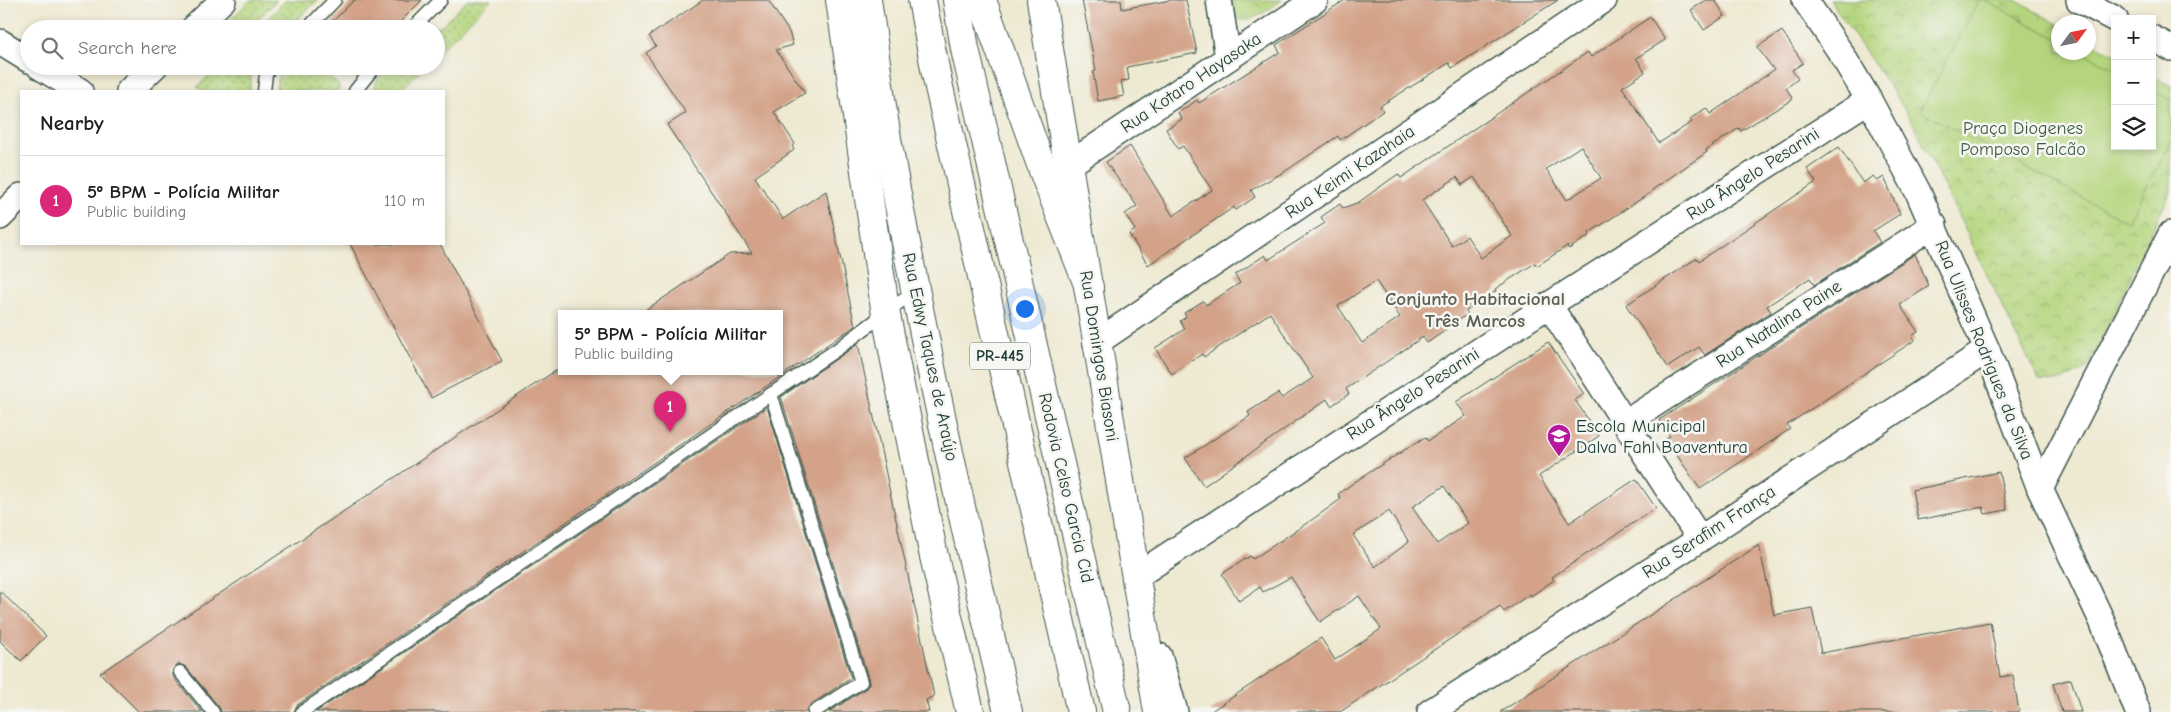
<!DOCTYPE html>
<meta charset="utf-8">
<style>
:root{--surface:#fff;--page:#f2f2f2;--text:#202124;--muted:#757577;--line:#e0e0e0;--accent:#db2777}
body{margin:0;font-family:"Comic Neue",sans-serif;background:var(--page);color:var(--text)}
.controls{position:absolute;right:15px;top:15px;display:grid;overflow:hidden;border-radius:0px;box-shadow:0 2px 8px #0003}
.controls button{width:45px;height:45px;display:grid;place-items:center;padding:0;border:0;border-bottom:1px solid var(--line);background:var(--surface);color:var(--text);font:25px sans-serif}
.compass{position:absolute;left:2051px;top:15px;width:45px;height:45px;border-radius:50%;background:var(--surface);box-shadow:0 2px 8px #0003;rotate:57deg}
.you{position:absolute;left:1024px;top:308px;width:18px;height:18px;margin:-12px;border:4px solid #fff;border-radius:50%;background:#1a73e8;box-shadow:0 0 0 8px #1a73e833}
.badge{display:grid;place-items:center;width:32px;height:32px;border-radius:50%;background:var(--accent);color:#fff;font-size:16px;font-weight:700}
.pin{position:absolute;translate:-50% -41px;filter:drop-shadow(0 1px 2px #0008)}
.pin::after{content:'';position:absolute;top:26px;width:18px;height:15px;background:inherit;clip-path:polygon(0 0,100% 0,50% 100%)}
.popup{position:absolute;left:558px;top:310px;width:225px;height:65px;box-sizing:border-box;display:grid;place-content:center;border-radius:0px;background:var(--surface);filter:drop-shadow(0 1px 4px #0005);font-size:16px;white-space:nowrap;color:var(--muted)}
.popup b{font-size:19px;color:var(--text)}
.popup::after{content:'';position:absolute;left:50%;top:100%;margin-left:-10px;border:10px solid transparent;border-top-color:var(--surface)}
.list{margin:0;padding:0;list-style:none}
h2{display:flex;justify-content:space-between;align-items:center;height:65px;margin:0;padding:0 20px;font-size:21px}
h2 small{font-size:16px;font-weight:400;color:var(--muted)}
.list li{display:grid;grid-template-columns:32px 1fr auto;gap:15px;align-items:center;box-sizing:border-box;height:90px;padding:0 20px;border-top:1px solid var(--line)}
.list b{display:block;font-size:19px;white-space:nowrap}
.list p{margin:0;font-size:16px;white-space:nowrap;color:var(--muted)}
.list em{font-size:16px;font-style:normal;color:var(--muted)}
.icon{flex:none;width:28px;height:28px;fill:none;stroke:currentColor;stroke-width:2;stroke-linecap:round;stroke-linejoin:round}
.map{position:relative;flex:none;width:2171px;height:712px;overflow:hidden}
.search{position:absolute;background:var(--surface);box-shadow:0 2px 8px #0003;left:20px;top:20px;width:425px;height:55px;display:flex;align-items:center;gap:12px;box-sizing:border-box;padding:0 18px;border-radius:28px;color:var(--muted);font-size:19px}
.panel{position:absolute;background:var(--surface);box-shadow:0 2px 8px #0003;left:20px;top:90px;width:425px;height:155px;border-radius:0px}
.map>svg:first-child{display:block}
.grass{fill:url(#grass-dots);stroke:#6a8958}
.park{fill:url(#park-crowns);stroke:#6a8958}
.garden{fill:#b4d57d;stroke:#6a8958}
.building{fill:#d3a288;fill-rule:evenodd}
.lines{fill:none;stroke-linecap:round;stroke-linejoin:round}
.service-casing{stroke:#3e574c;stroke-width:15}
.minor-casing{stroke:#3e574c;stroke-width:28}
.secondary-casing{stroke:#3e574c;stroke-width:30}
.motorway-casing{stroke:#3e574c;stroke-width:30}
.service{stroke:#fff;stroke-width:12}
.minor{stroke:#fff;stroke-width:25}
.secondary{stroke:#fff;stroke-width:28}
.motorway{stroke:#fff;stroke-width:28}
.labels{text-anchor:middle;dominant-baseline:central;stroke-width:5;stroke-linejoin:round;paint-order:stroke}
.shield{fill:#f6f6f2;stroke:#60746d;stroke-width:1}
.shield-label{font-size:16px;font-weight:bold;fill:#1f3d34}
.street-label{font-size:18px;fill:#1f3d34;stroke:#f6f6f2}
.park-label{font-size:18px;fill:#3d5b43;stroke:#f6f6f2}
.poi-label{font-size:18px;fill:#1f3d34;stroke:#f6f6f2;text-anchor:start}
.neighbourhood-label{font-size:19px;font-weight:bold;fill:#5e6051;stroke:#f6f6f2}
</style>
<div class="map">
<svg width="2171" height="712" viewBox="0 0 2171 712">
<defs>
<pattern id="grass-dots" width="8" height="8" patternUnits="userSpaceOnUse" patternTransform="scale(1.25)"><rect width="8" height="8" fill="#b4d57d"/><path d="M2 2h.1M6 6h.1" fill="none" stroke="#92ae67" stroke-width="1.8" stroke-linecap="round"/></pattern>
<pattern id="park-crowns" width="20" height="18" patternUnits="userSpaceOnUse" patternTransform="scale(1.25)"><rect width="20" height="18" fill="#b4d57d"/><path d="M2 6a3 3 0 1 1 6 0M12 15a3 3 0 1 1 6 0" fill="none" stroke="#92ae67"/></pattern>
</defs>
<rect width="100%" height="100%" fill="#f6f6f2"/>
<filter id="ink" filterUnits="userSpaceOnUse"><feTurbulence type="fractalNoise" baseFrequency=".02" numOctaves="2"/><feDisplacementMap in="SourceGraphic" scale="10" xChannelSelector="R" yChannelSelector="G"/><feConvolveMatrix kernelMatrix="1 2 1 2 8 2 1 2 1" color-interpolation-filters="sRGB"/></filter>
<filter id="wash" filterUnits="userSpaceOnUse"><feTurbulence type="fractalNoise" baseFrequency=".0096" numOctaves="4" result="noise"/><feDisplacementMap in="SourceGraphic" scale="20" xChannelSelector="R" yChannelSelector="G"/><feGaussianBlur stdDeviation="1.12" result="paint"/><feColorMatrix in="noise" values="0 0 0 0 0 0 0 0 0 0 0 0 0 0 0 0 0 1.4 0 .05"/><feComposite in="paint" operator="in"/></filter>
<g filter="url(#wash)">
<rect width="100%" height="100%" fill="#eee9d1"/>
<g class="grass">
<polygon points="250,0 277,0 248,29 221,29"/>
<polygon points="286,0 318,0 287,29 257,29"/>
<polygon points="468,0 491,0 436,55 436,29 432,29 440,27"/>
<polygon points="219,66 252,66 250,91 201,91 197,87"/>
<path d="M 285,66 L 320,66 L 340,87 L 338,91 L 276,91 C 277,82 278,73 285,66 Z"/>
<polygon points="389,66 425,66 400,91 372,91 380,75"/>
</g>
<g class="park">
<path d="M 1226,0 L 1282,0 C 1269,8 1246,30 1233,15 C 1230,12 1228,4 1226,0 Z"/>
<path d="M 1830,0 L 2015,0 L 2058,24 L 2058,52 L 2088,52 L 2089,41 L 2115,55 L 2115,146 L 2152,146 L 2152,76 L 2171,86 L 2171,191 L 2088,367 C 2072,378 2059,383 2039,381 L 1915,127 L 1898,99 Z"/>
</g>
<polygon class="garden" points="1979,0 1985,0 2058,39 2058,52 2083,53 2115,69 2115,146 2152,146 2152,90 2171,100 2171,141 2128,222 1920,111"/>
<g id="blocks">
<g class="building">
<polygon points="354,0 422,0 393,29 325,29"/>
<polygon points="703,0 768,0 789,32 793,45 776,50 805,93 774,112 795,144 792,146 794,150 755,177 783,219 826,191 855,326 297,705 294,712 221,712 219,707 186,667 179,664 173,669 173,677 202,712 139,712 100,673 555,371 779,371 779,313 641,313 730,254 752,253 667,125 686,113 646,53 656,46 649,36"/>
<polygon points="1082,0 1121,0 1122,9 1171,0 1186,0 1197,53 1127,67 1129,80 1121,81 1124,96 1098,101 1093,72 1096,71"/>
<polygon points="1345,0 1558,0 1452,68 1449,63 1380,106 1383,111 1340,140 1338,136 1284,172 1251,190 1255,197 1236,210 1234,207 1148,265 1129,234 1135,230 1125,214 1137,206 1106,162 1130,146 1173,216 1212,190 1183,146 1178,149 1166,129 1182,119 1178,113 1197,100 1199,103 1280,52 1276,45"/>
<polygon points="1706,0 1715,0 1725,16 1704,30 1691,10"/>
<path d="M 1650,17 L 1665,40 L 1636,58 L 1645,72 L 1622,87 L 1659,143 L 1692,122 L 1690,119 L 1706,108 L 1710,114 L 1774,70 L 1757,47 L 1782,31 L 1803,63 L 1792,70 L 1798,79 L 1786,88 L 1793,99 L 1741,131 L 1739,128 L 1706,150 L 1707,152 L 1652,190 L 1653,191 L 1589,233 L 1590,235 L 1569,249 L 1567,246 L 1537,266 L 1535,263 L 1495,289 L 1496,291 L 1466,311 L 1468,314 L 1445,329 L 1446,330 L 1427,343 L 1423,337 L 1346,389 L 1349,394 L 1331,406 L 1327,399 L 1204,486 L 1185,458 L 1250,416 L 1248,412 L 1278,393 L 1282,398 L 1313,378 L 1270,313 L 1204,357 L 1202,354 L 1172,374 L 1155,348 L 1185,329 L 1180,321 L 1186,317 L 1184,313 L 1203,301 L 1206,305 L 1240,283 L 1235,275 L 1265,255 L 1268,260 L 1325,223 L 1321,217 L 1340,204 L 1343,208 L 1359,202 L 1398,174 L 1401,178 L 1588,52 L 1591,57 ZM 1581,146 L 1601,178 L 1567,200 L 1546,169 ZM 1457,177 L 1462,185 L 1474,177 L 1512,236 L 1481,258 L 1467,236 L 1452,246 L 1422,200 ZM 1376,281 L 1400,317 L 1362,343 L 1338,306 Z"/>
<polygon points="1839,147 1863,183 1873,176 1877,181 1884,177 1900,214 1873,231 1880,242 1814,285 1810,278 1767,306 1771,312 1705,355 1699,347 1668,367 1626,305 1697,258 1699,261 1816,182 1807,169"/>
<polygon points="350,244 440,244 502,361 431,398"/>
<polygon points="1915,254 1929,286 1900,305 1918,332 1912,336 1915,340 1787,425 1790,429 1700,489 1666,439 1670,436 1659,420"/>
<path d="M 1548,342 L 1584,394 L 1575,400 L 1599,436 L 1539,476 L 1569,523 L 1636,479 L 1656,508 L 1552,577 L 1554,580 L 1531,596 L 1530,594 L 1504,612 L 1500,606 L 1340,712 L 1210,712 L 1321,638 L 1335,660 L 1381,629 L 1359,596 L 1320,622 L 1291,577 L 1263,592 L 1260,587 L 1239,601 L 1222,574 L 1250,556 L 1253,559 L 1313,519 L 1341,499 L 1338,494 L 1359,479 L 1425,437 L 1428,441 L 1466,416 L 1456,402 ZM 1444,486 L 1468,523 L 1437,544 L 1412,507 ZM 1389,511 L 1409,542 L 1375,567 L 1353,535 Z"/>
<polygon points="858,344 934,696 926,700 929,712 829,712 865,689 869,684 869,680 781,397"/>
<polygon points="767,407 851,678 810,705 806,712 316,712"/>
<polygon points="1999,472 2007,510 1985,514 1983,507 1918,520 1912,490"/>
<polygon points="1759,545 1774,615 1812,608 1821,653 1990,622 2000,677 2013,675 2019,712 1500,712"/>
<polygon points="0,591 46,636 21,661 0,641"/>
<polygon points="2071,679 2081,712 2062,712 2053,684"/>
</g>
</g>
</g>
<g filter="url(#ink)">
<use href="#blocks" fill-opacity="0" stroke="#3e574c" stroke-width="1"/>
<g class="lines">
<defs>
<g id="service">
<polyline points="307,29 335,0"/>
<polyline points="412,29 441,0"/>
<polyline points="264,91 266,74 272,66"/>
<polyline points="355,91 375,66"/>
<polyline points="771,394 861,682 814,712"/>
<polyline points="180,672 213,712"/>
<polyline points="302,712 839,348 915,291"/>
</g>
<g id="minor">
<polyline points="1219,0 1228,58"/>
<polyline points="1805,0 1839,50 1869,100 1918,192 1987,350 2040,489 2102,621 2138,712"/>
<polyline points="2079,0 2115,19"/>
<polyline points="193,29 223,0"/>
<polyline points="2152,38 2171,48"/>
<polyline points="0,42 29,60"/>
<polyline points="39,66 80,91"/>
<polyline points="129,91 155,66"/>
<polyline points="1067,166 1315,0"/>
<polyline points="0,217 21,196"/>
<polyline points="1549,305 1700,539"/>
<polyline points="1096,343 1604,0"/>
<polyline points="1625,423 1934,225"/>
<polyline points="2040,489 2171,234"/>
<polyline points="1140,594 1135,577 1549,305 1869,100"/>
<polyline points="1159,656 1175,712"/>
<polyline points="1430,712 1700,539 1987,350"/>
</g>
<g id="secondary">
<polyline points="840,0 886,315 933,552 970,712"/>
<path d="M 867,0 C 875,50 880,100 889,150 C 922,338 964,526 1008,712"/>
<polyline points="1041,0 1158,712"/>
</g>
<g id="motorway">
<polyline points="922,0 936,74 1081,712"/>
<polyline points="957,0 965,49 1117,712"/>
<polyline points="982,0 1045,176 1089,287"/>
</g>
</defs>
<use href="#service" class="service-casing"/>
<use href="#minor" class="minor-casing"/>
<use href="#secondary" class="secondary-casing"/>
<use href="#motorway" class="motorway-casing"/>
<use href="#service" class="service"/>
<use href="#minor" class="minor"/>
<use href="#secondary" class="secondary"/>
<use href="#motorway" class="motorway"/>
</g>
</g>
<defs>
<symbol id="school-pin" viewBox="-11 -11 22 30"><path d="M0 17L-7.5 6A9.5 9.5 0 1 1 7.5 6Z" fill="#b5179e" stroke="#f6f6f2"/><path d="M0-5L7-2L0 1L-7-2ZM-4 1L0 2.5L4 1V4Q0 6-4 4Z" fill="#fff"/></symbol>
</defs>
<g fill-rule="evenodd">
<use href="#school-pin" x="1545" y="422" width="28" height="38"/>
</g>
<g class="labels">
<rect class="shield" x="970" y="342.5" width="60" height="27" rx="4"/>
<g class="shield-label">
<text x="1000" y="356">PR-445</text>
</g>
<g class="street-label">
<text transform="translate(1191 83) rotate(-34)">Rua Kotaro Hayasaka</text>
<text transform="translate(1350 172) rotate(-34)">Rua Keimi Kazahaia</text>
<text transform="translate(1753 174) rotate(-33)">Rua Ângelo Pesarini</text>
<text transform="translate(1779 324) rotate(-33)">Rua Natalina Paine</text>
<text transform="translate(1984 350) rotate(68)">Rua Ulisses Rodrigues da Silva</text>
<text transform="translate(1099 356) rotate(81)">Rua Domingos Biasoni</text>
<text transform="translate(930 357) rotate(78)">Rua Edwy Taques de Araújo</text>
<text transform="translate(1413 394) rotate(-33)">Rua Ângelo Pesarini</text>
<text transform="translate(1066 488) rotate(77)">Rodovia Celso Garcia Cid</text>
<text transform="translate(1709 532) rotate(-33)">Rua Serafim França</text>
</g>
<g class="park-label">
<text x="2023" y="128">Praça Diogenes<tspan x="2023" dy="21">Pomposo Falcão</tspan></text>
</g>
<g class="poi-label">
<text x="1576" y="426">Escola Municipal<tspan x="1576" dy="21">Dalva Fahl Boaventura</tspan></text>
</g>
<g class="neighbourhood-label">
<text x="1475" y="299">Conjunto Habitacional<tspan x="1475" dy="22">Três Marcos</tspan></text>
</g>
</g>
</svg>
<div class="controls">
<button>+</button>
<button>−</button>
<button><svg class="icon" aria-label="layers" viewBox="0 0 24 24"><path d="M12 4l9 5-9 5-9-5zM3 14l9 5 9-5"/></svg></button>
</div>
<svg class="compass" viewBox="-18 -18 36 36"><path d="M0-13l5 13h-10z" fill="#e53935"/><path d="M0 13l5-13h-10z" fill="#757577"/></svg>
<div class="you"></div>
<div class="pin badge" style="left:670px;top:432px">1</div>
<div class="popup"><b>5º BPM - Polícia Militar</b>Public building</div>
<div class="search"><svg class="icon" aria-label="search" viewBox="0 0 24 24"><circle cx="10" cy="10" r="6"/><path d="M15 15l6 6"/></svg>Search here</div>
<section class="panel">
<h2>Nearby<small></small></h2>
<ul class="list">
<li><span class="badge">1</span><div><b>5º BPM - Polícia Militar</b><p>Public building</p></div><em>110 m</em></li>
</ul>
</section>
</div>
